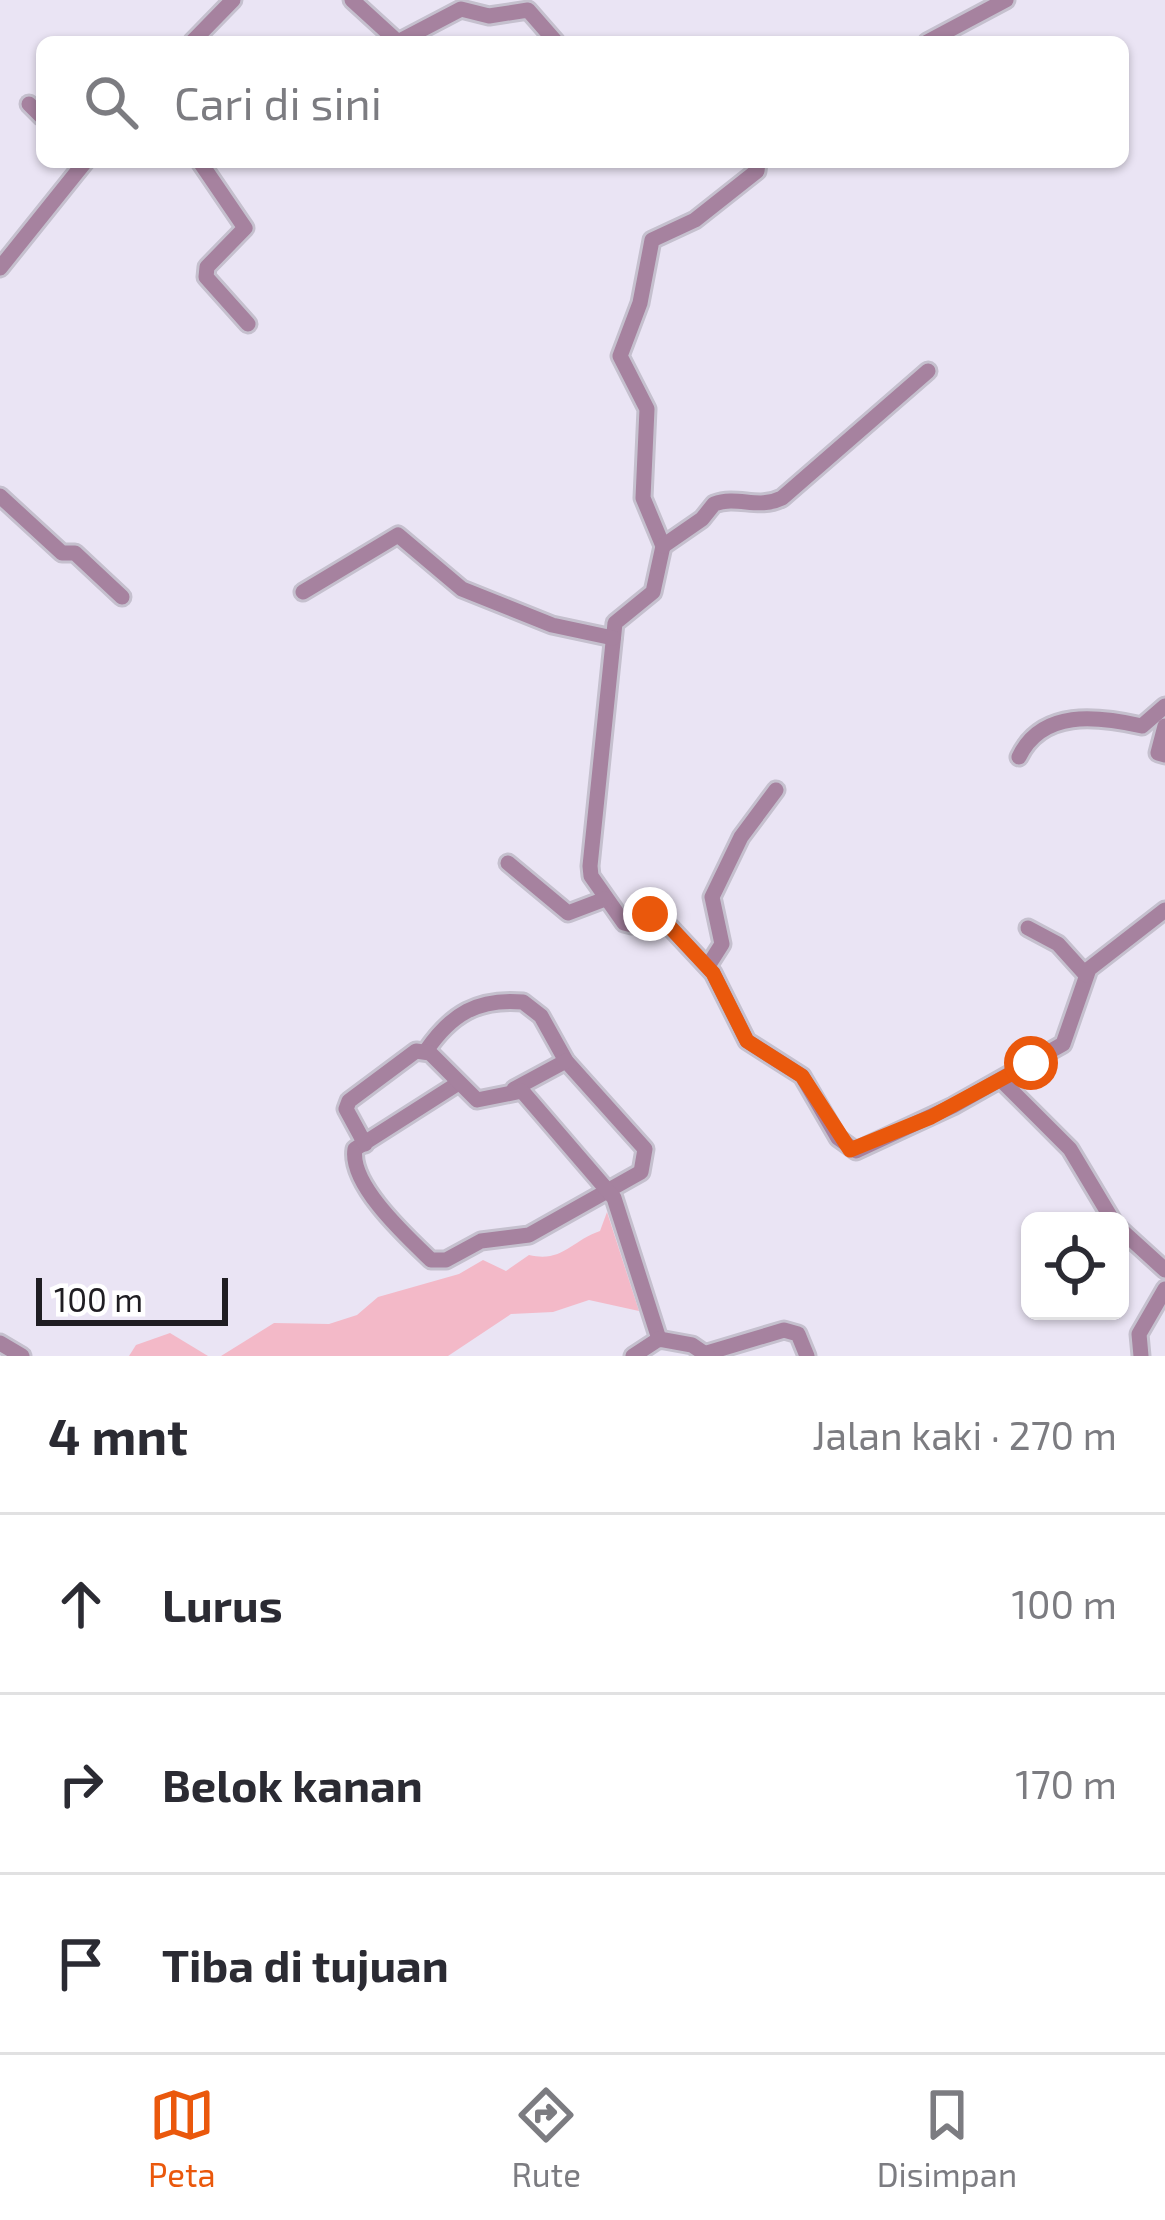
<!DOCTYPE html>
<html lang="id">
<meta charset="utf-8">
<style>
:root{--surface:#fff;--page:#f7f7f7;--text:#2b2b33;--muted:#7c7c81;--line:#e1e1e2;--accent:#ea580c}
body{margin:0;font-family:"Exo 2",sans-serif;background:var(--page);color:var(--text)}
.controls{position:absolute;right:36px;bottom:36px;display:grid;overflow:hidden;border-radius:18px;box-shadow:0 3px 9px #0004}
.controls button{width:108px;height:108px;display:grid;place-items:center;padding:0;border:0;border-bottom:3px solid var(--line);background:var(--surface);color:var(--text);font:60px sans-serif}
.scale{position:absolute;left:36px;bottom:30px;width:192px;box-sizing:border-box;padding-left:12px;border:6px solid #1f1d22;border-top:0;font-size:33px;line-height:42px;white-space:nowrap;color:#1f1d22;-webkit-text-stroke:9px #fff;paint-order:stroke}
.stop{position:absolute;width:36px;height:36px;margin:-27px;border:9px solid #ea580c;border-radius:50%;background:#fff}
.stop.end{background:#ea580c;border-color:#fff;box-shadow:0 3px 12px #0008}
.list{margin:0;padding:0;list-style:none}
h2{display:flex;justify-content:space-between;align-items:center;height:156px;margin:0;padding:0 48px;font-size:51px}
h2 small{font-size:39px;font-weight:400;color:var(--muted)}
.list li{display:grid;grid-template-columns:78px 1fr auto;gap:36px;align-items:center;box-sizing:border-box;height:180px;padding:0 48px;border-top:3px solid var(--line)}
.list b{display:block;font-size:45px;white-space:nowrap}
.list em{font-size:39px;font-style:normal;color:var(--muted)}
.icon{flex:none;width:66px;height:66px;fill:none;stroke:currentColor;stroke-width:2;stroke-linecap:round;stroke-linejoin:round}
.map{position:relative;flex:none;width:1165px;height:1356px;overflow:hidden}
.search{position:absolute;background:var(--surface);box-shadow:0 3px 9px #0004;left:36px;right:36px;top:36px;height:132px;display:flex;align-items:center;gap:30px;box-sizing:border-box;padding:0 42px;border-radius:18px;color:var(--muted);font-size:45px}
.sheet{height:696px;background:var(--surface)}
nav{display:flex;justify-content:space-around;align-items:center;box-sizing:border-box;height:168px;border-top:3px solid var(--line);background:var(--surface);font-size:33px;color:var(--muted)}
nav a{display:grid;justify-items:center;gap:6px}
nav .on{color:var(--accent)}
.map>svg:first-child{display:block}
.green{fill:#f3b9c8}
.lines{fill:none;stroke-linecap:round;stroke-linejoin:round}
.minor-casing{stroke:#c5c0ce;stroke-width:21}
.minor{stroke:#a6829f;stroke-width:15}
.route{stroke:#ea580c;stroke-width:15}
</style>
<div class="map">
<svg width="1165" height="1356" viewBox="0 0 1165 1356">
<rect width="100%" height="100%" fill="#eae4f4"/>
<g class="green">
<path d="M 607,1212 L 639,1311 L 589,1300 L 553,1312 L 511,1314 L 448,1356 L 221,1356 L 274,1323 L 329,1324 L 357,1315 L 378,1297 L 459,1274 L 483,1260 L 506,1271 L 529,1255 C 562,1263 571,1241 600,1231 Z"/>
<polygon points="170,1333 208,1356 129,1356 136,1345"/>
</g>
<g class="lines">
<defs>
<g id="minor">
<polyline points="352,0 398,42 461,9 489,16 528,10 556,42"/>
<polyline points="192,42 233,0"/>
<polyline points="927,42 1006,0"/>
<polyline points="29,104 42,117"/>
<polyline points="200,162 245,228 207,267 206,277 248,324"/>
<polyline points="758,162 757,171 695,220 652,240 640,303 620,356 647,409 643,498 663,546 653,592 615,623 590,866 591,876 624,923 632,925 656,912 713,973 747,1041 802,1076 838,1138 856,1151 953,1106 1063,1044 1089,969 1165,910"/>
<polyline points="0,268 85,162"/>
<polyline points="0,496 62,553 75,553 122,597"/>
<path d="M 663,546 L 702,519 L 714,504 C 738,495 758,510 782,498 L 928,371"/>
<polyline points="303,592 398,535 462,589 552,625 613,638"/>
<polyline points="1165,726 1158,753 1165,755"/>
<path d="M 1019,757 C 1042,709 1097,716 1142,726 L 1165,706"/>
<polyline points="508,863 568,913 605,899"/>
<polyline points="1028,928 1058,944 1086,975"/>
<polyline points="708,966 722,944 712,897 741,837 776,790"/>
<path d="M 426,1051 C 451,1014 478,998 523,1002 L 541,1016 L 566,1061 L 645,1149 L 641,1172 L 529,1235 L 481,1241 L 446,1260 L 431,1260 C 406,1236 349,1184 355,1149 L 457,1084"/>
<polyline points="1001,1080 1070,1149 1113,1221"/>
<polyline points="514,1089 566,1061"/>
<polyline points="365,1144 346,1109 349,1101 416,1051 430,1053 477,1100 522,1091 614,1198 659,1339"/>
<polyline points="1120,1229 1165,1270"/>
<polyline points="0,1343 22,1356"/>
<polyline points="707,1353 784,1330 798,1334 807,1356"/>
<polyline points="633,1356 659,1339 692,1345 708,1356"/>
<polyline points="1141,1356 1139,1334 1165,1289"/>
</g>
</defs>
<use href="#minor" class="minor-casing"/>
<use href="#minor" class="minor"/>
</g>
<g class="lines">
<polyline class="route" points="650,914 656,912 713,973 747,1041 802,1076 850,1150 931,1117 1031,1063"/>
</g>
</svg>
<div class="controls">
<button><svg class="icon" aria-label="locate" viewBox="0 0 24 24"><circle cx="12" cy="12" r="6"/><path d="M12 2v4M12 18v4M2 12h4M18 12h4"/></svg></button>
</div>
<div class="scale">100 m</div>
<div class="stop" style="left:1031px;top:1063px"></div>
<div class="stop end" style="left:650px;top:914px"></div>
<div class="search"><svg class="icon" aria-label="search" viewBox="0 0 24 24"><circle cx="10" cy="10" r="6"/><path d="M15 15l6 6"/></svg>Cari di sini</div>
</div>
<section class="sheet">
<h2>4 mnt<small>Jalan kaki · 270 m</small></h2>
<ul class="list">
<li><svg class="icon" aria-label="ahead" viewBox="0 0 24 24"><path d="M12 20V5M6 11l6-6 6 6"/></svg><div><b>Lurus</b></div><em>100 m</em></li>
<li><svg class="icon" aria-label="right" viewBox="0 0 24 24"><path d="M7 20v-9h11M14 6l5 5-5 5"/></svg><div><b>Belok kanan</b></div><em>170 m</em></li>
<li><svg class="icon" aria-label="arrive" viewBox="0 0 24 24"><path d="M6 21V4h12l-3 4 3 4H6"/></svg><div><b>Tiba di tujuan</b></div></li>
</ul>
</section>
<nav>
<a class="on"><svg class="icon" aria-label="map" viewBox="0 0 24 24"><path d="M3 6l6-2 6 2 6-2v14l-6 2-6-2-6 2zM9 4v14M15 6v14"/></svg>Peta</a>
<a><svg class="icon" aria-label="directions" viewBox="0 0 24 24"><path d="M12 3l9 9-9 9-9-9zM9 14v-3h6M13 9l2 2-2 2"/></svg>Rute</a>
<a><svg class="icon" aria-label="saved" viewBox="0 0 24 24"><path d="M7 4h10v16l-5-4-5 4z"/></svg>Disimpan</a>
</nav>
